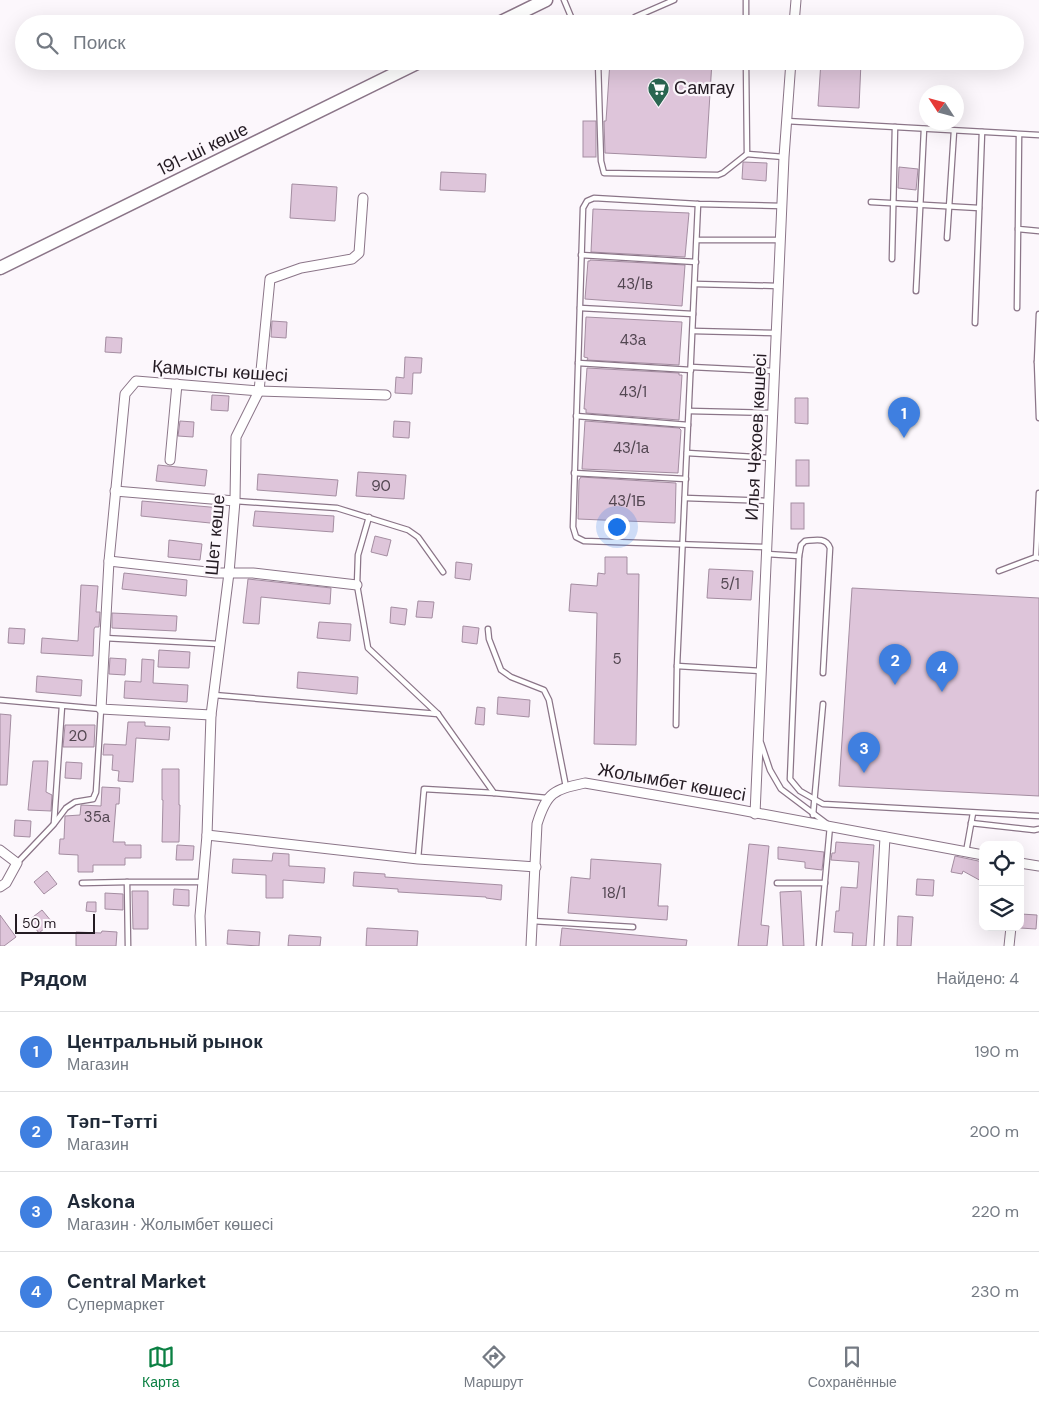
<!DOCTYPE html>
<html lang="ru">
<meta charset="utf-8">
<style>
:root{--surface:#fff;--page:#f6f6f7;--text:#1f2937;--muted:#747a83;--line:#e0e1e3;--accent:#0b8043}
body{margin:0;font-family:"DM Sans",sans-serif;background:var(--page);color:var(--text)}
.controls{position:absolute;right:15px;bottom:15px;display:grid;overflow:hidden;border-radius:10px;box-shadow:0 5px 20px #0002}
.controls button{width:45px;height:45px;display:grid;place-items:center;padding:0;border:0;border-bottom:1px solid var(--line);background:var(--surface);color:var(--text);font:25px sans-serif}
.compass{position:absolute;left:919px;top:85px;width:45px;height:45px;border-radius:50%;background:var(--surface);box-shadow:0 5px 20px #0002;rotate:306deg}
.scale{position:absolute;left:15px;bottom:12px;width:80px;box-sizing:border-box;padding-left:5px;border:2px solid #241b23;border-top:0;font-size:14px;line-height:18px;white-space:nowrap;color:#241b23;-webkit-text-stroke:4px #fcf7fc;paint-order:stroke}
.you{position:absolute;left:616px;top:526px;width:18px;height:18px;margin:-12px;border:4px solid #fff;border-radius:50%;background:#1a73e8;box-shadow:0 0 0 8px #1a73e833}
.badge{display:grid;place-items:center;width:32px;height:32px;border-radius:50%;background:var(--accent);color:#fff;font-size:16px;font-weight:700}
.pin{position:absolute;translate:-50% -41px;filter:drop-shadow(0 1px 2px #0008)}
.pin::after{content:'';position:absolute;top:26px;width:18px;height:15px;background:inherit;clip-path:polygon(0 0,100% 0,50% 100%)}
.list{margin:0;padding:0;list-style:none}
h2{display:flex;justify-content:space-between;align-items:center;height:65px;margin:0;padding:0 20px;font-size:21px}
h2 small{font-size:16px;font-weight:400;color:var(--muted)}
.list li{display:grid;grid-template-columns:32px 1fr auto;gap:15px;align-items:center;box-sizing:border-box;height:80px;padding:0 20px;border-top:1px solid var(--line)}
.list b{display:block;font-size:19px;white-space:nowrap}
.list p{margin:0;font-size:16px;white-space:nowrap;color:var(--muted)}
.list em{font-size:16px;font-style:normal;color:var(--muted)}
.icon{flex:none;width:28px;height:28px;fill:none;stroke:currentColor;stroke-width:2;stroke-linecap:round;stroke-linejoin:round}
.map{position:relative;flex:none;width:1039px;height:946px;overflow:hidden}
.search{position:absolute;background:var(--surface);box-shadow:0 5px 20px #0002;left:15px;right:15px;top:15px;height:55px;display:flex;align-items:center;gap:12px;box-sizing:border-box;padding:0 18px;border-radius:28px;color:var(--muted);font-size:19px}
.sheet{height:385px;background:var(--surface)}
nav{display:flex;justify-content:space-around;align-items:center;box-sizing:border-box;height:70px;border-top:1px solid var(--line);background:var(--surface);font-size:14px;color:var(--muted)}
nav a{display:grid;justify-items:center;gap:2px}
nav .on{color:var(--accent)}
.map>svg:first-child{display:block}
.building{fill:#dec5da;stroke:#a48da1}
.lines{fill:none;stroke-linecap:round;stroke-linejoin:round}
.lane-casing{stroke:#8b7588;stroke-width:7}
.street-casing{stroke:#8b7588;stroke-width:11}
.secondary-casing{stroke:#8b7588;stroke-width:15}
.lane{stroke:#fff;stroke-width:4.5}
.street{stroke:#fff;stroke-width:9}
.secondary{stroke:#fff;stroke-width:12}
.labels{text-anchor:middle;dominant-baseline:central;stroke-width:4.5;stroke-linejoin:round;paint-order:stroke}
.number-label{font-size:15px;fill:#524651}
.poi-label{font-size:18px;fill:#241b23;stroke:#fcf7fc;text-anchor:start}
.street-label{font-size:18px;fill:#241b23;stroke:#fcf7fc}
</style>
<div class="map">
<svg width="1039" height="946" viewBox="0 0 1039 946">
<rect width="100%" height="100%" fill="#fcf7fc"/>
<g class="building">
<polygon points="610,61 712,61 706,158 605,153 604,121 606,121"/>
<polygon points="821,61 861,62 859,108 818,106"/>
<rect x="583" y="121" width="13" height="36"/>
<polygon points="743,162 767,163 766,181 742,179"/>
<polygon points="899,167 918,169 916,190 898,188"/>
<polygon points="441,172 486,174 485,192 440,190"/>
<polygon points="292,184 337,187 335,221 290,218"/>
<polygon points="593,209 689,213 685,257 591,252"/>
<polygon points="590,260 685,265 682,306 585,299 588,261 590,261"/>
<polygon points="586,317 682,322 679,365 587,360 588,358 584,357"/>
<polygon points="272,321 287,322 286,338 271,337"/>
<polygon points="106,337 122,338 121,353 105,352"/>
<polygon points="405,357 422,358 421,373 413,373 412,394 395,393 396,377 404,378"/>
<polygon points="587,368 679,373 679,375 682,375 679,420 586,413 586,409 584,409"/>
<polygon points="212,395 229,396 228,411 211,410"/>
<polygon points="795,398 808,398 808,424 795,423"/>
<polygon points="180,421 194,422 193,437 178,436"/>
<polygon points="394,421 410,422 409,438 393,437"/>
<polygon points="585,421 679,428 681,430 678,473 582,469"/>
<rect x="796" y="460" width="13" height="26"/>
<polygon points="158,465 207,470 205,486 156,481"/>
<polygon points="358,472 406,475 404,499 356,496"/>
<polygon points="258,474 338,480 336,496 257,490"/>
<polygon points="581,477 676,483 675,523 578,519 579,480"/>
<polygon points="142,501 221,508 220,524 141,516"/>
<rect x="791" y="503" width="13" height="26"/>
<polygon points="255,511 334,516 333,532 253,526"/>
<polygon points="375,536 391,540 387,556 371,552"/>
<polygon points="169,540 202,544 200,560 168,557"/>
<polygon points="605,557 627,557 627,574 639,574 636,745 594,744 597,613 569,611 571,584 597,586 598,573 605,574"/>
<polygon points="456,562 472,564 470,580 455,578"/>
<polygon points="709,569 753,571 751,600 707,598"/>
<polygon points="124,573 187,580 186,596 122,589"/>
<polygon points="248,579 331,588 330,604 261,597 259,624 243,623"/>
<polygon points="81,585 98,586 96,612 100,612 99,627 95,627 94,629 93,656 41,653 42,638 78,641"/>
<polygon points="852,588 1039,598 1039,796 839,786"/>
<polygon points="418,601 434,602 432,618 416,617"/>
<polygon points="391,607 407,609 405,625 390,623"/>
<polygon points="112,613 177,616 176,631 112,628"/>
<polygon points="319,622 351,624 350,641 317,638"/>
<polygon points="463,626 479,628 477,644 462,642"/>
<polygon points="9,628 25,629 24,644 8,643"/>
<polygon points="159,650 190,652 189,668 158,667"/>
<polygon points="110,658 126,659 125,675 109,674"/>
<polygon points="142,659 154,660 153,683 188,685 187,702 124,698 125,681 141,682"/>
<polygon points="298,672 358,677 357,694 297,688"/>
<polygon points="37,676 82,680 81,696 36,692"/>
<polygon points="498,697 530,700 529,717 497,714"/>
<polygon points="477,707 485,708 484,725 475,724"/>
<polygon points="0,714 11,715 7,785 0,785"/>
<polygon points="128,722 145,722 145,726 170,727 169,740 136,738 133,782 118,781 119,771 112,770 113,755 103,755 104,744 126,745"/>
<polygon points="65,725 95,725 94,747 63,747"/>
<polygon points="33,761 48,761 46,792 52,795 51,811 28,810"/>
<polygon points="66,762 82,763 81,779 65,778"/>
<polygon points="162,769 179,769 179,805 180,805 179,842 162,842 163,800 162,800"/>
<polygon points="102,787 120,788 119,804 116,804 113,842 125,842 125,845 141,845 141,858 125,858 125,865 93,865 93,872 78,872 78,855 59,854 60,839 64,839 65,816 80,815 81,805 101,806"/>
<polygon points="15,820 31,821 30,837 14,836"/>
<polygon points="836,842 874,845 866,946 852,946 853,933 834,932 836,911 839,911 841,887 857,888 859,862 831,860 832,853 835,853"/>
<polygon points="749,844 769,846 761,925 769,926 767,946 738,946"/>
<polygon points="177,845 194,846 193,860 176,860"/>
<polygon points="778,847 824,852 822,870 805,868 805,862 778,859"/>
<polygon points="273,853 289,854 289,866 325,868 324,883 283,880 283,898 266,898 266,875 232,873 233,859 272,861"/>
<polygon points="955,856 983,862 983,882 963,871 962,874 951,872"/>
<polygon points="591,859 661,864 658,906 668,906 667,920 568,913 571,877 590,879"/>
<polygon points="47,871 57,884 44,894 34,882"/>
<polygon points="354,872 385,874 385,877 502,885 501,900 486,898 486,897 398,892 398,889 353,886"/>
<polygon points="917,879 934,880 933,896 916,895"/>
<polygon points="174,889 189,890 189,906 173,905"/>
<polygon points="132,891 148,891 148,929 133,929"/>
<polygon points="801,891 804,946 783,946 780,892"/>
<polygon points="105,893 123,894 123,910 105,909"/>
<polygon points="87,902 96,902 96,912 86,911"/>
<polygon points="42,910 52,922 39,933 29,920"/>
<polygon points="1021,914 1037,915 1036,929 1020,928"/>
<polygon points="0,915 16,937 4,946 0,946"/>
<polygon points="898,916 913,917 911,946 897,946"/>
<polygon points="367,928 418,931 417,946 366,946"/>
<polygon points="562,928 687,940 686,946 560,946"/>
<polygon points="228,930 260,932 259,946 227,944"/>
<polygon points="102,931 117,932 116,946 76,946 76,932 101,933"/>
<polygon points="289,935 321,937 320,946 288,946"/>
</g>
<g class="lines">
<defs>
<g id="lane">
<polyline points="564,0 574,24"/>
<polyline points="746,0 746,24"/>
<polyline points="635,17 674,0"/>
<polyline points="598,61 601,161 604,173 718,175 723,173 747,154"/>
<polyline points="746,61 747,154 784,157"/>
<polyline points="786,121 1039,135"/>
<polyline points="1019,135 1018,229 1039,231"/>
<polyline points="871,202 979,208"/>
<polyline points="947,238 954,131"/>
<polyline points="697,240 780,240"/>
<polyline points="581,255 696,262"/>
<polyline points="892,259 895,127"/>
<polyline points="695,284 778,286"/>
<polyline points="916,291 924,129"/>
<polyline points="580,308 693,314"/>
<polyline points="1017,308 1018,229"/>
<polyline points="1039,314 1037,362 1039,363"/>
<polyline points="975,323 982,132"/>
<polyline points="693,331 776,333"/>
<polyline points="1037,362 1039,418"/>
<polyline points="578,363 691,370"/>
<polyline points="691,367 775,371"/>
<polyline points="689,411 773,413"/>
<polyline points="576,416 688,425"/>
<polyline points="687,453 771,458"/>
<polyline points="574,473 686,479"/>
<polyline points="1039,493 1036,557 1039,558"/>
<polyline points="685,498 769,501"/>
<polyline points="235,501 337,508 408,530 418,537 443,572"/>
<polyline points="369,517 358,555 357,585 368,648 438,714 494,793 547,798"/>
<polyline points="767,547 584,541 576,537 573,527 583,208 587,201 594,198 698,204 782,206"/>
<polyline points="767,554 799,556"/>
<polyline points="999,571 1036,557"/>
<polyline points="488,629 489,639 501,670 511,677 544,690 549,700 566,787"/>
<polyline points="104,638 219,644"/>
<polyline points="677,666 761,671"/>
<path d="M 823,673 L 830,548 C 826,537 815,540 805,541 L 801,545 L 799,556 L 790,779 L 800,791 L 823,804 L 1039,816"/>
<polyline points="214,695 438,714"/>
<polyline points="0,700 101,709 96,792 93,799 75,802 66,808 54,824 17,863"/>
<polyline points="676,725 677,666 698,204"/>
<polyline points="761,743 770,770 781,789 830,826 819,946"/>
<polyline points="813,815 823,704"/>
<polyline points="54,823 62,706"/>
<polyline points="971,823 1034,830 1039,829"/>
<polyline points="966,852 973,813"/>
<polyline points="418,859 424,789 494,793"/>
<polyline points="82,883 127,882"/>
<polyline points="777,883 825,883"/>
<polyline points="532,921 633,927"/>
<polyline points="128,946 127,882 204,882"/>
</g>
<g id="street">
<polyline points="794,24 796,0"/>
<polyline points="170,460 177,384"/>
<polyline points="115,491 235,501"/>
<polyline points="109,561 216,573 253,573 357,585"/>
<polyline points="211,715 101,709 109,561 125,394 136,381 259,391 386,395"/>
<polyline points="755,814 784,157 791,61"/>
<polyline points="207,835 418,859 536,867"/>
<polyline points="0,850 17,863 6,883 0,887"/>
<polyline points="1020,863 1039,866"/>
<polyline points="201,946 200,916 207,835 211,715 229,573 235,501 236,437 259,391 270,279 301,268 352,259 359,253 363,198"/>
<path d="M 531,946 L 537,824 C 547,792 553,790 585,783 L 730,808 L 983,855"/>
<polyline points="879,946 885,837"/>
<polyline points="1009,946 1011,927"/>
</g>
<g id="secondary">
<polyline points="497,24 546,0"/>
<polyline points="0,268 421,61"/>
</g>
</defs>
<use href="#lane" class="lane-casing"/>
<use href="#street" class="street-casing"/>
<use href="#secondary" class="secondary-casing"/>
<use href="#lane" class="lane"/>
<use href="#street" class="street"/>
<use href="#secondary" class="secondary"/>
</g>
<defs>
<symbol id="supermarket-pin" viewBox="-11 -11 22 30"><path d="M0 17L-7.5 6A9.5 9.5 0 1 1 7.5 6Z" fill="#2a6651" stroke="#fcf7fc"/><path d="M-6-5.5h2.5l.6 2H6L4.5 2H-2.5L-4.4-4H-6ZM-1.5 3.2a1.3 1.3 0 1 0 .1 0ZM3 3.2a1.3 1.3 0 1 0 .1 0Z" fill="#fff"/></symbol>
</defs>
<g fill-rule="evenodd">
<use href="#supermarket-pin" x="646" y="76" width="25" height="34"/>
</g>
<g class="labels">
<g class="number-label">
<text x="635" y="284">43/1в</text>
<text x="633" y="340">43а</text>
<text x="633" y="392">43/1</text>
<text x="631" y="448">43/1а</text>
<text x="381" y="486">90</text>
<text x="627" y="501">43/1Б</text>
<text x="730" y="584">5/1</text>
<text x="617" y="659">5</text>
<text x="78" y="736">20</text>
<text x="97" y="817">35а</text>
<text x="614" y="893">18/1</text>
</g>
<g class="poi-label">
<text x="674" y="88">Самгау</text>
</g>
<g class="street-label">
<text transform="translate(203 149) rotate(-26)">191-ші көше</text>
<text transform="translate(220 371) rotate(4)">Қамысты көшесі</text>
<text transform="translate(756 437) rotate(-87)">Илья Чехоев көшесі</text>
<text transform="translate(215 535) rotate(-85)">Шет көше</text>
<text transform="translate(672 782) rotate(10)">Жолымбет көшесі</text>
</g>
</g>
</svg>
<div class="controls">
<button><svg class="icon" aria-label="locate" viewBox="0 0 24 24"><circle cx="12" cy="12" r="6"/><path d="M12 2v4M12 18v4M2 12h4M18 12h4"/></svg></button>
<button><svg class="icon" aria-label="layers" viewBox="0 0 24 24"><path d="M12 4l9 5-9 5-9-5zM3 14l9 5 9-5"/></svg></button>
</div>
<svg class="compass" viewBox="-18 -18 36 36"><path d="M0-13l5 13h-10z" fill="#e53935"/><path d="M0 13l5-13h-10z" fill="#747a83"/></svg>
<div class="scale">50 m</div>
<div class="you"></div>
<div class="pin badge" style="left:904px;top:438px;background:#3f7fe0">1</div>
<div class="pin badge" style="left:895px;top:685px;background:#3f7fe0">2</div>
<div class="pin badge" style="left:864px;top:773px;background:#3f7fe0">3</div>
<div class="pin badge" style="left:942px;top:692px;background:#3f7fe0">4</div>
<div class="search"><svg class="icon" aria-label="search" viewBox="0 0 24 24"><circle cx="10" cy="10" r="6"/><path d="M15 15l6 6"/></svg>Поиск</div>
</div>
<section class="sheet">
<h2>Рядом<small>Найдено: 4</small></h2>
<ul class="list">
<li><span class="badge" style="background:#3f7fe0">1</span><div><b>Центральный рынок</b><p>Магазин</p></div><em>190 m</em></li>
<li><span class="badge" style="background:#3f7fe0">2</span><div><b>Тәп-Тәтті</b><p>Магазин</p></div><em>200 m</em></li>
<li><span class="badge" style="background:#3f7fe0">3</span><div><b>Askona</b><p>Магазин · Жолымбет көшесі</p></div><em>220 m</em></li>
<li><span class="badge" style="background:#3f7fe0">4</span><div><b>Central Market</b><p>Супермаркет</p></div><em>230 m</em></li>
</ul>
</section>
<nav>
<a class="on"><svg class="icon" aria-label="map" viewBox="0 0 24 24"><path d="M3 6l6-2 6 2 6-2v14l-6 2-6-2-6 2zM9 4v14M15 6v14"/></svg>Карта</a>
<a><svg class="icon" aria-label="directions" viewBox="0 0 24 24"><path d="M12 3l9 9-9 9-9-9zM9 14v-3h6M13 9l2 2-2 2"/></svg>Маршрут</a>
<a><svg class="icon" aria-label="saved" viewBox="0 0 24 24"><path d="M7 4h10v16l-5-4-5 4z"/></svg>Сохранённые</a>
</nav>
